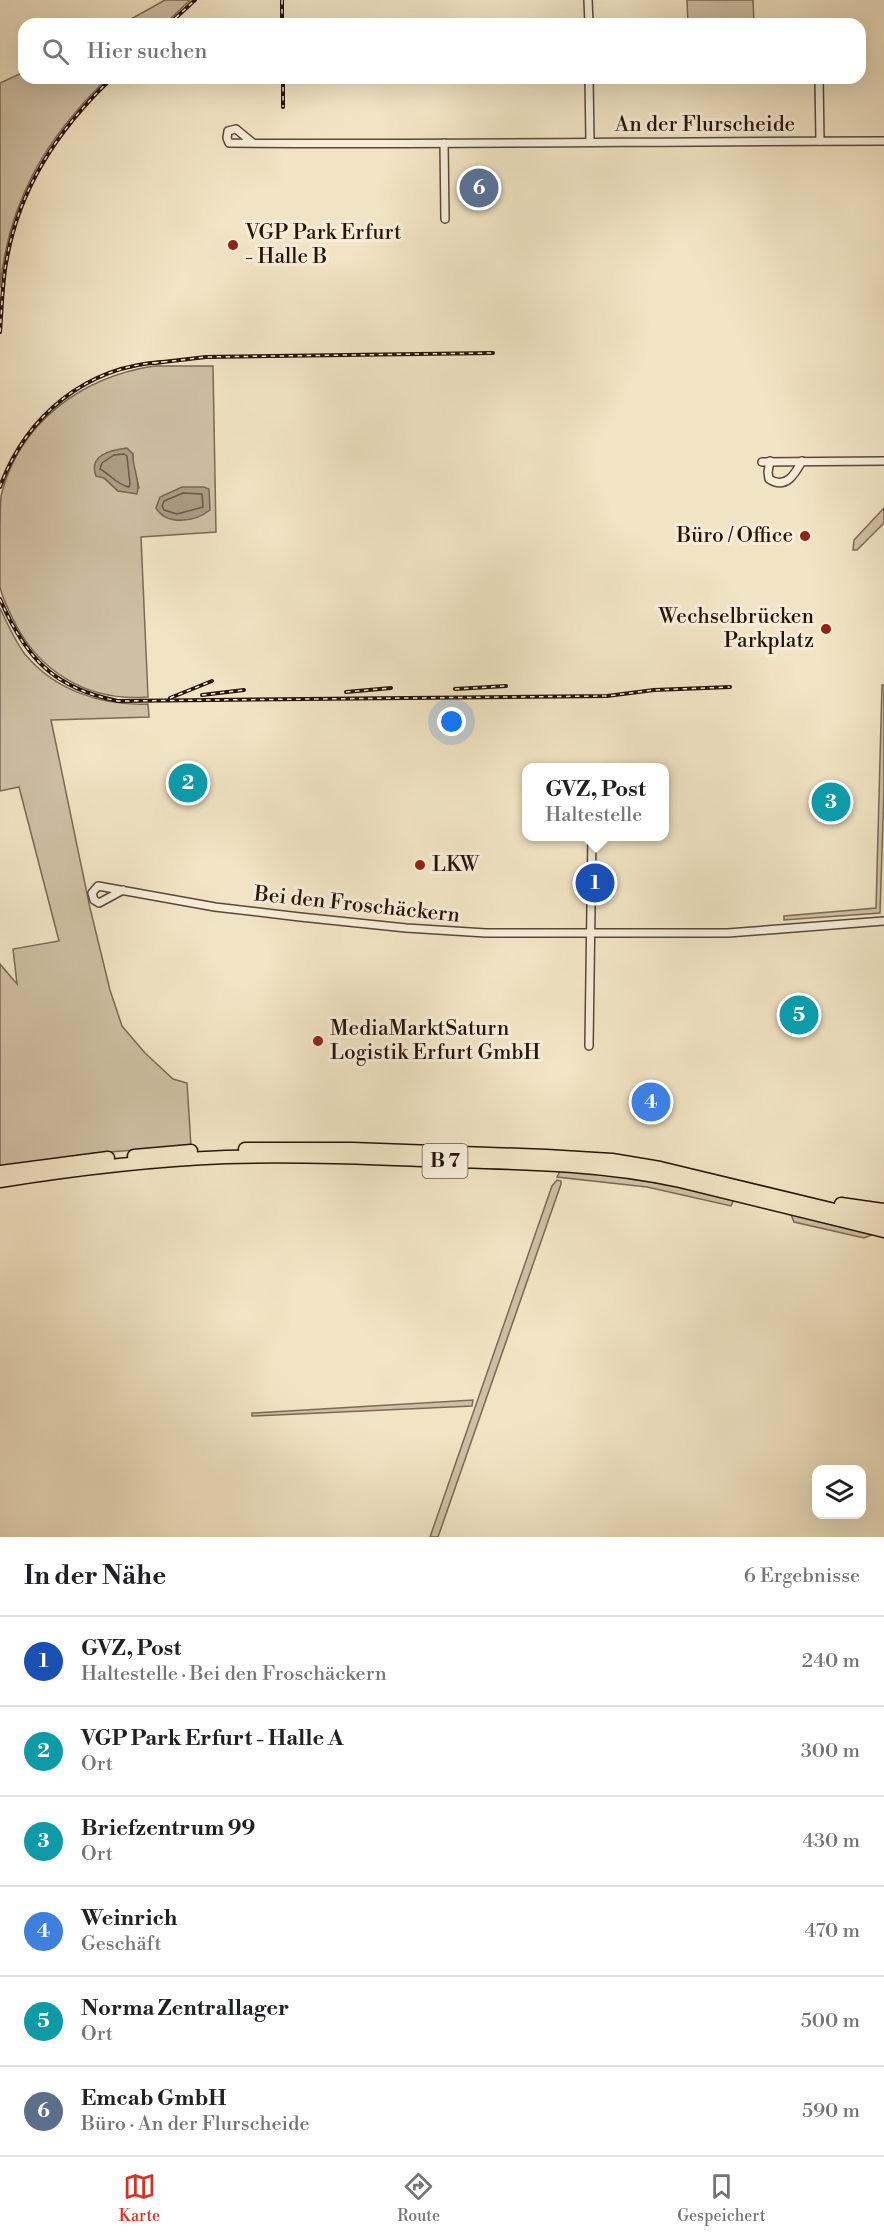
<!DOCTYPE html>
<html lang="de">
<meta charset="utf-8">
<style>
:root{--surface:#fff;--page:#f6f6f6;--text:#202124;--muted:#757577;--line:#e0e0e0;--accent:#d93025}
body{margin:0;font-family:"Libre Bodoni",serif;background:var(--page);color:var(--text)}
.controls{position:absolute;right:18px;bottom:18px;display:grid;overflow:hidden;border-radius:12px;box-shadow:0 6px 24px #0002}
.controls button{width:54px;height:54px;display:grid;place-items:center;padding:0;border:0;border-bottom:2px solid var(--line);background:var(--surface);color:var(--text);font:30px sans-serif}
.you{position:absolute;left:452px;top:722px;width:21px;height:21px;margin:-15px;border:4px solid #fff;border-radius:50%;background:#1a73e8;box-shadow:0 0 0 9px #1a73e833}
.badge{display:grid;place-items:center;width:39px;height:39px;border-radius:50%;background:var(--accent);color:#fff;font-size:20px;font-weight:700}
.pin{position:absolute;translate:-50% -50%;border:3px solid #fff;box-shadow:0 2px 6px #0006}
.popup{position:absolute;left:522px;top:763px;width:147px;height:78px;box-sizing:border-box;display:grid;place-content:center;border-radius:12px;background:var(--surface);filter:drop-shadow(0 2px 4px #0005);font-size:20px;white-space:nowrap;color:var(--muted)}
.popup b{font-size:22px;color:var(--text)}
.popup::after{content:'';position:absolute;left:50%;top:100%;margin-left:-12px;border:12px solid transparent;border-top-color:var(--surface)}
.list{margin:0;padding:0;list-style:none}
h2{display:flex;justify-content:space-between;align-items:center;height:78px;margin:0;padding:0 24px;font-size:26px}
h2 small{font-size:20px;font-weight:400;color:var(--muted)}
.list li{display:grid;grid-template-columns:39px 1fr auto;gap:18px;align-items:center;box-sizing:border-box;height:90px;padding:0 24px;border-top:2px solid var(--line)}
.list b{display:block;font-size:22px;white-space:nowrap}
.list p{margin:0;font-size:20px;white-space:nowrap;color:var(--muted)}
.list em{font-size:20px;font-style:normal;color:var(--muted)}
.icon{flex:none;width:33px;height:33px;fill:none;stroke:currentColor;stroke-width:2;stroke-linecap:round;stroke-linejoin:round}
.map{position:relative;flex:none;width:884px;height:1537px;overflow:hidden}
.search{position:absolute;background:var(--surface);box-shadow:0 6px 24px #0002;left:18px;right:18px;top:18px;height:66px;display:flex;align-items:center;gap:15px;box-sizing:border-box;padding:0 21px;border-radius:18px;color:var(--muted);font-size:22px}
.sheet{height:618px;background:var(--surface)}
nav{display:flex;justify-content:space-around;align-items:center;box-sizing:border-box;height:84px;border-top:2px solid var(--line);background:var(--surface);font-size:16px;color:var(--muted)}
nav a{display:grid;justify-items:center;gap:3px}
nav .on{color:var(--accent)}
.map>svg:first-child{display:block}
.green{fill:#cfc0a4;stroke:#7b6a56;stroke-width:1.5;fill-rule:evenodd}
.water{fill:#ac9d84;stroke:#776652;stroke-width:1.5}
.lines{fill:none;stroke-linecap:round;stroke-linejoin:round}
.shore{stroke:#6a5846;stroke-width:1.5}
.street-casing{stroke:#5a4737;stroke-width:10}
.highway-casing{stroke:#271308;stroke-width:15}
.street{stroke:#f6edd9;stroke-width:7}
.highway{stroke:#f1e4c4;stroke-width:12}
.rail-casing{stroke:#271308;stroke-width:4}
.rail{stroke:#f6edd9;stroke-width:1.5;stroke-dasharray:4.5;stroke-linecap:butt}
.poi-dot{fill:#8f2418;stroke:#f6edd9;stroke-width:2}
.labels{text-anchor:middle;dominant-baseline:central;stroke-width:6;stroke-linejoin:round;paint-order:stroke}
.shield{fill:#f6edd9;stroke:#655447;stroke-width:1.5}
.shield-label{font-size:20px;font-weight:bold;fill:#271308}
.street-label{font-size:21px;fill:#271308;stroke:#f6edd9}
.poi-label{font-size:21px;fill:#271308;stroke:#f6edd9;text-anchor:start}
</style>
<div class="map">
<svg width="884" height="1537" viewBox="0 0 884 1537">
<rect width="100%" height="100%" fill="#f1e4c4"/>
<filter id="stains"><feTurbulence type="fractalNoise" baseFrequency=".00333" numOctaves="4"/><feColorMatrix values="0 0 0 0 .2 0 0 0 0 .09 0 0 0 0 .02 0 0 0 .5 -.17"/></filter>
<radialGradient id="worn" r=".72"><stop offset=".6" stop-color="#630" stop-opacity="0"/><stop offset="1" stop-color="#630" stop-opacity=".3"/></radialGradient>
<g class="green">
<polygon points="165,0 190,0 165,24 122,24"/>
<polygon points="687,0 753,0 754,24 688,24"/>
<path d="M 24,72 L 24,78 L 108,78 C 46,137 8,202 0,288 L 0,83 Z"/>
<path d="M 154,366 L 213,366 L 216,532 L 141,537 L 148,697 C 87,702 37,671 12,617 C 8,608 2,598 0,587 C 0,574 0,560 0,546 C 0,531 0,511 1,496 C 19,422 82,377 154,366 ZM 133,454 L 133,464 L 139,488 L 118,491 L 104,478 Z"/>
<polygon points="884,508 884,523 857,550 853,550 854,540"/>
<path d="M 0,608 C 7,623 14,639 24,653 C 54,690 101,706 148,704 L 149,717 L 51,720 L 90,908 L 110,990 L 122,1026 L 145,1053 L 173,1079 L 187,1083 L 191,1146 L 95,1153 L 0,1167 L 0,964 L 17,984 L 13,949 L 59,941 L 19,787 L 0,791 Z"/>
<polygon points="882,685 884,685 884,790 880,913 784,920 784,916 876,908"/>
<polygon points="561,1169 637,1177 734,1199 731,1206 647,1187 557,1177"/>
<polygon points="557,1180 561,1181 561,1184 438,1537 430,1537 552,1186"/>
<polygon points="790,1212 877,1233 864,1238 794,1222"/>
<polygon points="473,1400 472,1406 252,1416 252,1413"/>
</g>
<g class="water">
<path d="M 127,448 L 133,454 C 132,467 141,482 137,494 L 118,491 L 104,478 L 96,476 C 88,455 111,450 127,448 Z"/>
<path d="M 182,487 L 204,487 L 209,489 L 210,510 C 195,522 167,526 156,508 L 160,497 Z"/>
</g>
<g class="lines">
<g class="shore">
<path d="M 114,455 L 124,454 L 127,456 L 130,484 L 129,487 C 117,485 110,474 100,469 L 102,463 Z"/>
<polygon points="183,493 202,494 203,507 177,514 164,510 162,506 164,501"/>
</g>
<defs>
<g id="street">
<polyline points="588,0 589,24"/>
<polyline points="589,78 590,141"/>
<polyline points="819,78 820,141"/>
<path d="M 253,143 L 236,129 L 228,131 L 227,138 L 229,143 C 448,145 666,141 884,141"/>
<polyline points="444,143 445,219"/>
<path d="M 770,461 L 768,472 L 769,479 C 786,490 795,474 802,461"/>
<polyline points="762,462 884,461"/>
<polyline points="123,890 99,903 94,900 92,893 98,886 215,907 300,917 406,928 486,933 728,933 884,921"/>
<polyline points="589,1046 592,836"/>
</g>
<g id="highway">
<polyline points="245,1149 352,1149 546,1156 612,1160 660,1168 884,1222"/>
<polyline points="134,1156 191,1151"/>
<polyline points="0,1172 108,1158"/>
<path d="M 0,1181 C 75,1169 151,1160 226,1157 C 299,1155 372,1158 445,1161 C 524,1163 602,1164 680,1181 L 884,1231"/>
<polyline points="841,1204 884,1210"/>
</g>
</defs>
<use href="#street" class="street-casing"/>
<use href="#highway" class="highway-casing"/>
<use href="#street" class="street"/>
<use href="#highway" class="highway"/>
<defs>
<g id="rail">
<polyline points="282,0 282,24"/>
<polyline points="169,24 195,0"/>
<polyline points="283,78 283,107"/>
<path d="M 0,332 C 2,308 2,282 7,258 C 20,186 60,127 112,78"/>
<polyline points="154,363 206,357 493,353"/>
<path d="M 0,487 C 26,416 86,366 163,362"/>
<path d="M 0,599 C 26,658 53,688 118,701 L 607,696 L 654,690 L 730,687"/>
<polyline points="455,689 506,686"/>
<polyline points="346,692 391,688"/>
<polyline points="202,695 244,690"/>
<polyline points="170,698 212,681"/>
</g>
</defs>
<use href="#rail" class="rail-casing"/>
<use href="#rail" class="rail"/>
</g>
<g class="poi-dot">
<circle cx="233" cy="245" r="6"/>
<circle cx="805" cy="536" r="6"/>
<circle cx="826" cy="629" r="6"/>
<circle cx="420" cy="865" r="6"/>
<circle cx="318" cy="1041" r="6"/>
</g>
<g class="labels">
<rect class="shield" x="422.5" y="1144" width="45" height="34" rx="4.5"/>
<g class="shield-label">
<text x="445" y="1161">B 7</text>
</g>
<g class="street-label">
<text x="705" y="125">An der Flurscheide</text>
<text transform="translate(357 905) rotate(6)">Bei den Froschäckern</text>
</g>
<g class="poi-label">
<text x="245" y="233">VGP Park Erfurt<tspan x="245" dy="24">- Halle B</tspan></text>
<text x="793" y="536" text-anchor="end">Büro / Office</text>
<text x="814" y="617" text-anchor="end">Wechselbrücken<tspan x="814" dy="24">Parkplatz</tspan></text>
<text x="432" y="865">LKW</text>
<text x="330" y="1029">MediaMarktSaturn<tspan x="330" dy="24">Logistik Erfurt GmbH</tspan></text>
</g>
</g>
<rect width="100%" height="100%" filter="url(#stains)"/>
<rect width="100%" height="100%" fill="url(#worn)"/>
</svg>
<div class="controls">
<button><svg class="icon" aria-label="layers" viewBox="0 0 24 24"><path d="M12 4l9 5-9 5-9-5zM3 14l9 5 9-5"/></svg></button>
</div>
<div class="you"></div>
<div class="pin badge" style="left:595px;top:883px;background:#1a4fb4">1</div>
<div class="popup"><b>GVZ, Post</b>Haltestelle</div>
<div class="pin badge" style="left:188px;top:783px;background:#0f9aa8">2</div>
<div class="pin badge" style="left:831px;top:802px;background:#0f9aa8">3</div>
<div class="pin badge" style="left:651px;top:1102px;background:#3f7fe0">4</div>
<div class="pin badge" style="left:799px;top:1015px;background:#0f9aa8">5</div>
<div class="pin badge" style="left:479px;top:188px;background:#5c6f8a">6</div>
<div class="search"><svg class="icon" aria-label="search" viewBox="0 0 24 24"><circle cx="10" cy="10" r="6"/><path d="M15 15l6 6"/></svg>Hier suchen</div>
</div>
<section class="sheet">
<h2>In der Nähe<small>6 Ergebnisse</small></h2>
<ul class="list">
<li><span class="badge" style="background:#1a4fb4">1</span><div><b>GVZ, Post</b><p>Haltestelle · Bei den Froschäckern</p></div><em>240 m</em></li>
<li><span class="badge" style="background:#0f9aa8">2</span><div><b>VGP Park Erfurt - Halle A</b><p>Ort</p></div><em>300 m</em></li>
<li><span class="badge" style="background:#0f9aa8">3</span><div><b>Briefzentrum 99</b><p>Ort</p></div><em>430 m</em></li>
<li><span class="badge" style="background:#3f7fe0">4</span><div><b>Weinrich</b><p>Geschäft</p></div><em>470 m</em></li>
<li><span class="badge" style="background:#0f9aa8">5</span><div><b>Norma Zentrallager</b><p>Ort</p></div><em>500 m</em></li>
<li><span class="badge" style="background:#5c6f8a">6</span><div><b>Emcab GmbH</b><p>Büro · An der Flurscheide</p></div><em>590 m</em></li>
</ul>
</section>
<nav>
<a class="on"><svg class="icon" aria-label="map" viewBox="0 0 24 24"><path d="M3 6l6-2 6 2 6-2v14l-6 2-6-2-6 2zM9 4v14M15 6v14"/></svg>Karte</a>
<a><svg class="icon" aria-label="directions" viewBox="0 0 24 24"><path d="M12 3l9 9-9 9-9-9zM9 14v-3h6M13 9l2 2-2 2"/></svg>Route</a>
<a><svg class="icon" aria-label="saved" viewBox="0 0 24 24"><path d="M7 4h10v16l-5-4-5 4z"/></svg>Gespeichert</a>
</nav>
